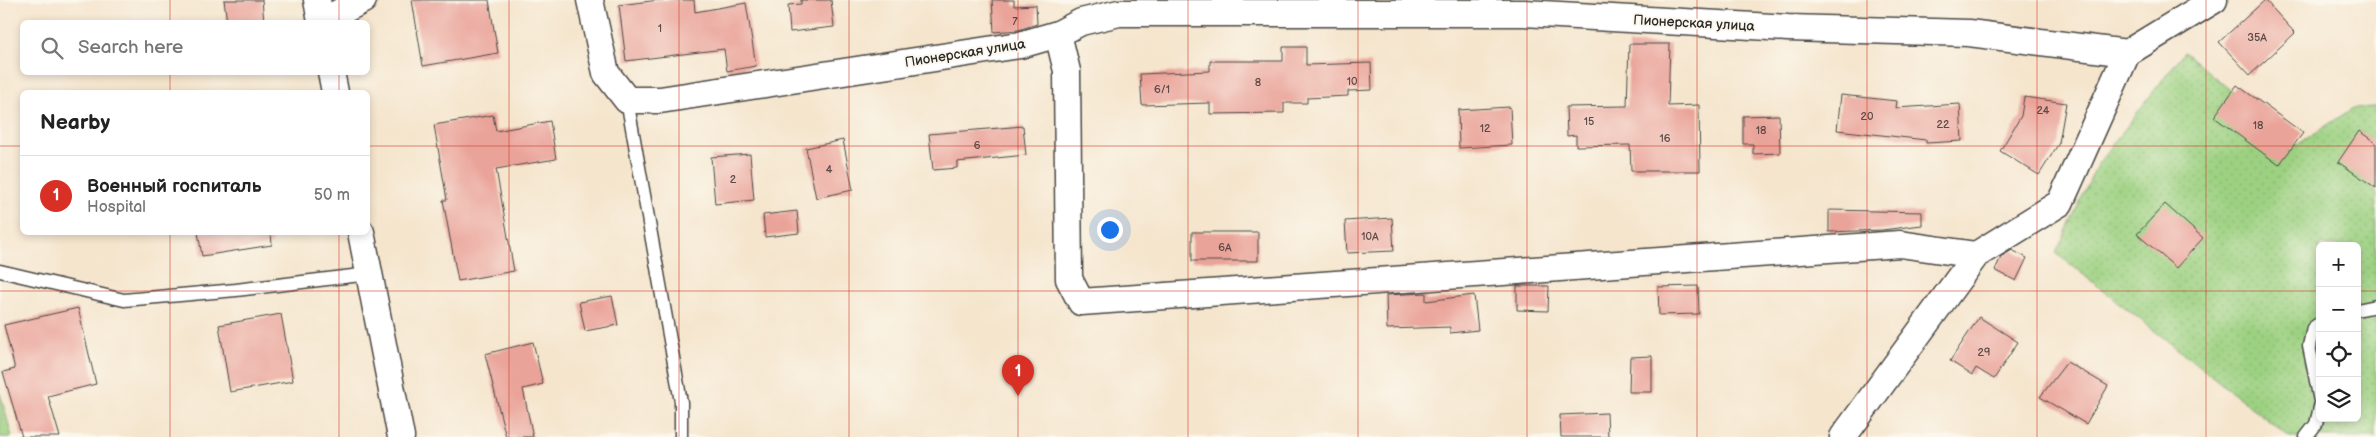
<!DOCTYPE html>
<meta charset="utf-8">
<style>
:root{--surface:#fff;--page:#f2f2f2;--text:#222;--muted:#767676;--line:#e0e0e0;--accent:#d93025}
body{margin:0;font-family:"Balsamiq Sans",sans-serif;background:var(--page);color:var(--text)}
.controls{position:absolute;right:15px;bottom:15px;display:grid;overflow:hidden;border-radius:8px;box-shadow:0 2px 8px #0003}
.controls button{width:45px;height:45px;display:grid;place-items:center;padding:0;border:0;border-bottom:1px solid var(--line);background:var(--surface);color:var(--text);font:25px sans-serif}
.you{position:absolute;left:1109px;top:229px;width:18px;height:18px;margin:-12px;border:4px solid #fff;border-radius:50%;background:#1a73e8;box-shadow:0 0 0 8px #1a73e833}
.badge{display:grid;place-items:center;width:32px;height:32px;border-radius:50%;background:var(--accent);color:#fff;font-size:16px;font-weight:700}
.pin{position:absolute;translate:-50% -41px;filter:drop-shadow(0 1px 2px #0008)}
.pin::after{content:'';position:absolute;top:26px;width:18px;height:15px;background:inherit;clip-path:polygon(0 0,100% 0,50% 100%)}
.list{margin:0;padding:0;list-style:none}
h2{display:flex;justify-content:space-between;align-items:center;height:65px;margin:0;padding:0 20px;font-size:21px}
h2 small{font-size:16px;font-weight:400;color:var(--muted)}
.list li{display:grid;grid-template-columns:32px 1fr auto;gap:15px;align-items:center;box-sizing:border-box;height:80px;padding:0 20px;border-top:1px solid var(--line)}
.list b{display:block;font-size:19px;white-space:nowrap}
.list p{margin:0;font-size:16px;white-space:nowrap;color:var(--muted)}
.list em{font-size:16px;font-style:normal;color:var(--muted)}
.icon{flex:none;width:28px;height:28px;fill:none;stroke:currentColor;stroke-width:2;stroke-linecap:round;stroke-linejoin:round}
.map{position:relative;flex:none;width:2376px;height:437px;overflow:hidden}
.search{position:absolute;background:var(--surface);box-shadow:0 2px 8px #0003;left:20px;top:20px;width:350px;height:55px;display:flex;align-items:center;gap:12px;box-sizing:border-box;padding:0 18px;border-radius:8px;color:var(--muted);font-size:19px}
.panel{position:absolute;background:var(--surface);box-shadow:0 2px 8px #0003;left:20px;top:90px;width:350px;height:145px;border-radius:8px}
.map>svg:first-child{display:block}
.park{fill:#9dd182;stroke:#647e56}
.garden{fill:url(#garden-dots);stroke:#647e56;fill-rule:evenodd}
.building{fill:#eaa399}
.lines{fill:none;stroke-linecap:round;stroke-linejoin:round}
.lane-casing{stroke:#494743;stroke-width:15}
.street-casing{stroke:#494743;stroke-width:29}
.lane{stroke:#fff;stroke-width:12}
.street{stroke:#fff;stroke-width:26}
.grid{fill:none;stroke:#c8321e;stroke-width:1;stroke-opacity:0.55}
.labels{text-anchor:middle;dominant-baseline:central;stroke-width:4;stroke-linejoin:round;paint-order:stroke}
.number-label{font-size:11px;fill:#5b4946}
.street-label{font-size:14px;fill:#2b2b2b;stroke:#fbf7ec}
</style>
<div class="map">
<svg width="2376" height="437" viewBox="0 0 2376 437">
<defs>
<pattern id="garden-dots" width="8" height="8" patternUnits="userSpaceOnUse" patternTransform="scale(1.25)"><rect width="8" height="8" fill="#9dd182"/><path d="M2 2h.1M6 6h.1" fill="none" stroke="#87b470" stroke-width="1.8" stroke-linecap="round"/></pattern>
</defs>
<rect width="100%" height="100%" fill="#fbf7ec"/>
<filter id="ink" filterUnits="userSpaceOnUse"><feTurbulence type="fractalNoise" baseFrequency=".02" numOctaves="2"/><feDisplacementMap in="SourceGraphic" scale="10" xChannelSelector="R" yChannelSelector="G"/><feConvolveMatrix kernelMatrix="1 2 1 2 8 2 1 2 1" color-interpolation-filters="sRGB"/></filter>
<filter id="wash" filterUnits="userSpaceOnUse"><feTurbulence type="fractalNoise" baseFrequency=".0096" numOctaves="4" result="noise"/><feDisplacementMap in="SourceGraphic" scale="20" xChannelSelector="R" yChannelSelector="G"/><feGaussianBlur stdDeviation="1.12" result="paint"/><feColorMatrix in="noise" values="0 0 0 0 0 0 0 0 0 0 0 0 0 0 0 0 0 1.4 0 .05"/><feComposite in="paint" operator="in"/></filter>
<g filter="url(#wash)">
<rect width="100%" height="100%" fill="#f5e5cd"/>
<polygon class="park" points="0,393 12,437 0,437"/>
<path class="garden" d="M 2184,52 L 2297,145 L 2353,108 L 2376,107 L 2376,437 L 2289,437 L 2056,253 L 2097,165 ZM 2320,246 L 2357,246 L 2357,418 L 2320,418 Z"/>
<g id="blocks">
<g class="building">
<polygon points="224,0 262,0 264,22 227,22"/>
<polygon points="412,0 489,0 498,53 423,66"/>
<polygon points="659,0 694,0 695,12 746,3 756,66 727,71 724,49 626,61 619,5"/>
<polygon points="801,0 831,0 834,27 790,32 788,5 801,4"/>
<polygon points="992,0 1014,0 1014,6 1036,5 1037,24 1018,30 994,32"/>
<polygon points="2265,0 2295,33 2250,75 2219,42"/>
<polygon points="1629,44 1670,44 1668,106 1699,105 1700,171 1631,171 1630,145 1576,146 1576,135 1567,136 1566,107 1627,106"/>
<polygon points="1283,47 1306,47 1306,65 1371,63 1372,90 1348,91 1348,96 1307,98 1307,103 1284,103 1284,113 1210,114 1210,103 1142,105 1140,74 1210,71 1210,61 1283,61"/>
<polygon points="2237,85 2303,133 2279,165 2214,117"/>
<polygon points="1841,95 1897,101 1896,108 1960,104 1962,141 1926,143 1926,140 1837,130"/>
<polygon points="2024,97 2066,103 2059,143 2039,175 2000,151 2021,116"/>
<polygon points="1510,107 1512,145 1459,148 1458,110"/>
<polygon points="493,115 496,131 550,121 556,159 496,169 514,271 458,281 443,200 447,200 434,125"/>
<polygon points="1779,115 1780,153 1753,154 1753,144 1743,144 1743,116"/>
<polygon points="1023,126 1026,155 957,162 957,168 933,170 929,134"/>
<polygon points="2359,131 2376,143 2376,188 2338,162"/>
<polygon points="843,140 853,190 816,198 806,148"/>
<polygon points="750,154 754,200 715,204 711,157"/>
<polygon points="2165,204 2203,238 2176,268 2137,234"/>
<polygon points="1829,210 1922,212 1922,225 1882,230 1829,232"/>
<polygon points="797,211 799,233 765,237 763,215"/>
<polygon points="1392,218 1394,251 1347,253 1345,221"/>
<polygon points="198,232 271,232 272,245 202,256"/>
<rect x="1192" y="232" width="66" height="29"/>
<polygon points="2012,250 2027,258 2016,281 1995,270 2001,257"/>
<polygon points="1517,286 1549,286 1548,311 1517,310"/>
<polygon points="1698,286 1699,314 1659,315 1658,287"/>
<polygon points="1426,293 1426,301 1474,295 1478,330 1450,333 1450,327 1387,329 1386,295"/>
<polygon points="612,296 618,325 585,331 579,302"/>
<polygon points="78,308 96,384 48,396 60,437 22,437 3,372 15,369 4,325"/>
<polygon points="281,314 293,381 230,392 219,325"/>
<polygon points="1979,317 2018,342 1994,379 1976,368 1972,375 1950,361"/>
<polygon points="533,342 543,384 523,389 533,437 506,437 485,354"/>
<polygon points="1652,356 1652,392 1629,392 1630,357"/>
<polygon points="2067,362 2108,386 2086,424 2040,397"/>
<polygon points="1607,413 1608,437 1561,437 1560,415"/>
</g>
</g>
</g>
<g filter="url(#ink)">
<use href="#blocks" fill-opacity="0" stroke="#494743" stroke-width="1"/>
<g class="lines">
<defs>
<g id="lane">
<polyline points="627,100 681,402 681,437"/>
<polyline points="0,271 124,300 236,290 369,274"/>
<polyline points="2357,310 2376,306"/>
<polyline points="2320,323 2313,328 2309,346 2320,401"/>
<polyline points="2306,437 2316,424 2320,407"/>
</g>
<g id="street">
<polyline points="317,0 321,22"/>
<polyline points="590,0 606,73 627,100 660,100 1020,45 1058,34 1081,22 1119,13 1524,13 1788,28 1969,33 2127,53 2214,0"/>
<polyline points="321,22 363,0"/>
<polyline points="1058,34 1067,71 1069,279 1081,302 1900,244 1976,255"/>
<polyline points="331,72 335,92"/>
<polyline points="361,232 401,437"/>
<polyline points="1843,437 1976,255 2060,203 2127,53"/>
</g>
</defs>
<use href="#lane" class="lane-casing"/>
<use href="#street" class="street-casing"/>
<use href="#lane" class="lane"/>
<use href="#street" class="street"/>
</g>
</g>
<path class="grid" d="M 170,0 L 170,22M 339,0 L 339,22M 509,0 L 509,437M 679,0 L 679,437M 849,0 L 849,437M 1018,0 L 1018,437M 1188,0 L 1188,437M 1358,0 L 1358,437M 1527,0 L 1527,437M 1697,0 L 1697,437M 1867,0 L 1867,437M 2037,0 L 2037,437M 2206,0 L 2206,437M 170,72 L 170,92M 339,72 L 339,92M 0,146 L 22,146M 368,146 L 2376,146M 170,232 L 170,437M 339,232 L 339,437M 0,291 L 2320,291M 2357,291 L 2376,291"/>
<g class="labels">
<g class="number-label">
<text x="1015" y="21">7</text>
<text x="660" y="28">1</text>
<text x="2257" y="37">35А</text>
<text x="1352" y="81">10</text>
<text x="1258" y="82">8</text>
<text x="1162" y="89">6/1</text>
<text x="2043" y="110">24</text>
<text x="1867" y="116">20</text>
<text x="1589" y="121">15</text>
<text x="1943" y="124">22</text>
<text x="2258" y="125">18</text>
<text x="1485" y="128">12</text>
<text x="1761" y="130">18</text>
<text x="1665" y="138">16</text>
<text x="977" y="145">6</text>
<text x="829" y="169">4</text>
<text x="733" y="179">2</text>
<text x="1370" y="236">10А</text>
<text x="1225" y="247">6А</text>
<text x="1984" y="352">29</text>
</g>
<g class="street-label">
<text transform="translate(1694 23) rotate(3)">Пионерская улица</text>
<text transform="translate(965 53) rotate(-9)">Пионерская улица</text>
</g>
</g>
</svg>
<div class="controls">
<button>+</button>
<button>−</button>
<button><svg class="icon" aria-label="locate" viewBox="0 0 24 24"><circle cx="12" cy="12" r="6"/><path d="M12 2v4M12 18v4M2 12h4M18 12h4"/></svg></button>
<button><svg class="icon" aria-label="layers" viewBox="0 0 24 24"><path d="M12 4l9 5-9 5-9-5zM3 14l9 5 9-5"/></svg></button>
</div>
<div class="you"></div>
<div class="pin badge" style="left:1018px;top:396px">1</div>
<div class="search"><svg class="icon" aria-label="search" viewBox="0 0 24 24"><circle cx="10" cy="10" r="6"/><path d="M15 15l6 6"/></svg>Search here</div>
<section class="panel">
<h2>Nearby<small></small></h2>
<ul class="list">
<li><span class="badge">1</span><div><b>Военный госпиталь</b><p>Hospital</p></div><em>50 m</em></li>
</ul>
</section>
</div>
